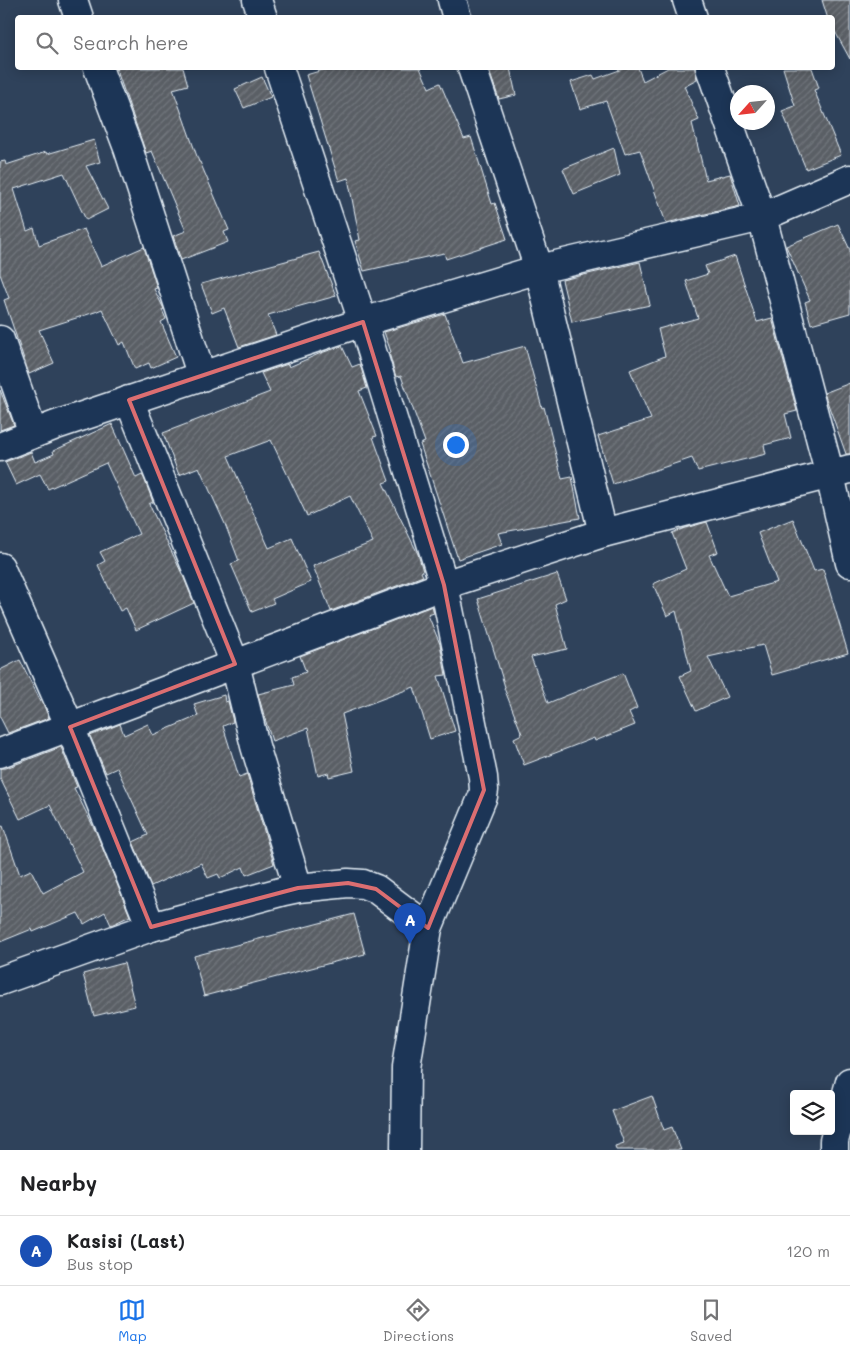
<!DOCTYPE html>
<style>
:root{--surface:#fff;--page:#f6f6f6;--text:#202124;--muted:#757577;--line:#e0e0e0;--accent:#1a73e8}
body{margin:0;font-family:Mali,sans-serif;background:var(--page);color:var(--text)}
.controls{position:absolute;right:15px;bottom:15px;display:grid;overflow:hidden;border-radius:5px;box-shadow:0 2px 12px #0003}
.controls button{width:45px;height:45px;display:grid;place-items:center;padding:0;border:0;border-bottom:1px solid var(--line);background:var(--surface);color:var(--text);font:25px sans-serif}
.compass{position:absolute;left:730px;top:85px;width:45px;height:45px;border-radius:50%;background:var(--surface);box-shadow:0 2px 12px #0003;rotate:243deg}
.you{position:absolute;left:455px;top:444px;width:18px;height:18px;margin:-12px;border:4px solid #fff;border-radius:50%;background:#1a73e8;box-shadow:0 0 0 8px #1a73e833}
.badge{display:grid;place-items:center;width:32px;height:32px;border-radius:50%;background:var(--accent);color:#fff;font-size:16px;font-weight:700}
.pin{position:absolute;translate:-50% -41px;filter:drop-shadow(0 1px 2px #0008)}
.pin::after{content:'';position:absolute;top:26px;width:18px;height:15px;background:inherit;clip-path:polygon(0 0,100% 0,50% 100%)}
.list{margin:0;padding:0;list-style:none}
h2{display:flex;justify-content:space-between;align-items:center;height:65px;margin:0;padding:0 20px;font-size:21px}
h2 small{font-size:16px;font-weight:400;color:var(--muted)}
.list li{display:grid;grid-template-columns:32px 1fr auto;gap:15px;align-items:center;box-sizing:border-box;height:70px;padding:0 20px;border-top:1px solid var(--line)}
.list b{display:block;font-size:19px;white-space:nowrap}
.list p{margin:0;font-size:16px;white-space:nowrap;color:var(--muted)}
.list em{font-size:16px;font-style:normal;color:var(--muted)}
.icon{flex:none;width:28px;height:28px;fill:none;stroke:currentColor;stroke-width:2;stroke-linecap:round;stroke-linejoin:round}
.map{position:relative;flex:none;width:850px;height:1150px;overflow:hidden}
.search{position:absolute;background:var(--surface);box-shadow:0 2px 12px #0003;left:15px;right:15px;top:15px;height:55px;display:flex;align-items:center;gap:12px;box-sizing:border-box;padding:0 18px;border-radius:5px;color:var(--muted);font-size:19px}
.sheet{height:135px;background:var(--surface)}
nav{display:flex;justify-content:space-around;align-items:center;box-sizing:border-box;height:70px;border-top:1px solid var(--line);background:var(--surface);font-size:14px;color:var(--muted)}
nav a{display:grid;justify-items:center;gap:2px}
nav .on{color:var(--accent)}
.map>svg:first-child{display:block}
.building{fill:url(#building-hatch);stroke:#e8f1f8}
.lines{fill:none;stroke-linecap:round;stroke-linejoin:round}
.minor-casing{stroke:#e8f1f8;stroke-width:31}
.minor{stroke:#1d3557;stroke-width:28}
.marked{fill:none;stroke:#dc6e71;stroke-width:4;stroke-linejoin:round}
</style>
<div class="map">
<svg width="850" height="1150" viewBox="0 0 850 1150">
<defs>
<pattern id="building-hatch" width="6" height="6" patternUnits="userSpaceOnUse" patternTransform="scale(1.25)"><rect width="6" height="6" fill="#5a5f65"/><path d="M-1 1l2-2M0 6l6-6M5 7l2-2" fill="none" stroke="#72767c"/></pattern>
</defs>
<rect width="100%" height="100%" fill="#2f425b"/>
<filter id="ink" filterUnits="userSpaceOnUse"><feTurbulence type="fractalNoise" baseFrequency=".02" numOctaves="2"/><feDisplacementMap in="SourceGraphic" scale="10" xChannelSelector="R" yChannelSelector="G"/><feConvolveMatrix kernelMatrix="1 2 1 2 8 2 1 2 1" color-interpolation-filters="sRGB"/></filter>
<g filter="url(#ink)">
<g class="building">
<polygon points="822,0 850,0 850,59 832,26 832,18 828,18 827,16"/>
<polygon points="116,68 183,68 188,85 173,89 199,162 200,162 229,230 224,232 228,242 181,260 173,236 186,231 152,151 146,153"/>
<polygon points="330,68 420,68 429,88 440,83 464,139 471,137 492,204 495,203 507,239 446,259 444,253 364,271 355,241 360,240 348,178 339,181 306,75"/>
<polygon points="504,68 510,68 516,95 499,99 489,71"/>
<polygon points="625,68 638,68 643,81 668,68 695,68 697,79 684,86 699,120 692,123 706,180 730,174 740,206 666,223 640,150 625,154 606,101 580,109 571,82 593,75 595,79"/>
<polygon points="783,68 812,68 819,88 814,90 841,155 806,169 782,111 795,106"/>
<polygon points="262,77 271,97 244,108 235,89"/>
<polygon points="94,140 100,162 86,166 108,209 86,220 64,173 14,189 27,231 34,228 39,245 84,229 101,266 144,247 157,288 154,289 164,309 162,310 166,319 161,322 176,357 151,368 149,363 135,369 124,342 119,345 102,309 95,312 39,330 54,363 29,374 4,300 9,298 0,274 0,162 5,161 6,165 46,152 47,154"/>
<polygon points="614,148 620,175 574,194 563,169"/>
<polygon points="838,224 850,250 850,313 811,324 805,302 810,300 786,246"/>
<polygon points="319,252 336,296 268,315 276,335 239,347 224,308 212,313 201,284"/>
<polygon points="735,256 757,322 772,318 797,411 785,414 791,438 764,445 766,454 698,471 692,458 613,484 598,436 651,419 630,370 665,356 658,329 698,318 686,281 708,274 705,266"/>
<polygon points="640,262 650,305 572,322 562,280"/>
<polygon points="445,314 463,363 525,346 542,408 544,407 562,479 572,477 580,518 498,533 502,544 458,559 420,444 425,442 401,376 396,377 389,353 391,352 384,332"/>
<polygon points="342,346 352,367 360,364 367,388 359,391 377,436 373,437 389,481 383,483 418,554 423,571 421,572 423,576 331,611 313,566 373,542 350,496 307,516 271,440 228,456 269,548 292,538 311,582 272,599 274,603 252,612 231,564 239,561 225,524 199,467 179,475 163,433 270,392 261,373 288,364 289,367 321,353"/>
<polygon points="850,383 850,454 846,454 824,393"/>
<polygon points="0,390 14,425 0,430"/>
<polygon points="112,424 136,478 142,475 144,478 153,502 149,504 184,578 194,603 136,630 126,608 120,611 98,565 105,561 100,552 139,534 106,463 48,489 40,474 16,485 5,462 31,452 35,462 54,454 53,451"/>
<polygon points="793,519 814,571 823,569 848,653 772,675 763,645 708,657 727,697 696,711 680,676 691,671 676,611 667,616 653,584 686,569 672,533 685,528 707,522 718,552 709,555 728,596 777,582 758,533"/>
<polygon points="557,574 566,599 555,604 567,649 531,657 548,703 623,673 637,708 629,712 635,725 595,741 594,738 524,765 514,738 522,734 504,688 505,687 478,599"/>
<polygon points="432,606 434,613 428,615 440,644 446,675 438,676 455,731 430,739 414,687 342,714 354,771 329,777 328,773 318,776 308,728 272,741 265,719 258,694 294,685 292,677 306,672 300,656"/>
<polygon points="20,660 41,702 42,701 49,718 8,733 0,717 0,670"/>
<polygon points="224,695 225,702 228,701 233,722 223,726 239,777 247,774 274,864 246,875 243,867 220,878 218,874 208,878 201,863 151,886 133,842 148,835 117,768 106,773 90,736 120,724 124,735 148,724 153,735 198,716 194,704"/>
<polygon points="61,747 77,787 74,788 96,832 130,916 111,925 105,912 84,924 78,913 33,932 32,929 0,942 0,827 3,826 20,875 31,870 43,893 83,872 50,805 20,819 0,778 0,768 6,768"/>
<polygon points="354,914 365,954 204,996 194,956"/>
<polygon points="124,963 135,1006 94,1016 83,974"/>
<polygon points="652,1096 664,1130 672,1127 681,1150 616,1150 615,1146 624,1143 612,1111"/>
</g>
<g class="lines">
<defs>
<g id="minor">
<polyline points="73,0 79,18"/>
<polyline points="257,0 263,18"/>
<polyline points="452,0 457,18"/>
<polyline points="687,0 693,18"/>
<polyline points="98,68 128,148 202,377"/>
<polyline points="279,68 363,322 444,585 483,777 484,790 483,796 428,928"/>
<polyline points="472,68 539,269 603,533"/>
<polyline points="710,68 762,217 830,475 850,563"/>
<polyline points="0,340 33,433"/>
<polyline points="129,400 235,664 255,746 298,888"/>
<polyline points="0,447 56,425 363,322 539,269 762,217 850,179"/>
<polyline points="0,567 70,727 151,927"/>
<polyline points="0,753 444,585 603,533 850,469"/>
<polyline points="0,981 151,927 284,891 298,888 348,883 363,884 376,889 428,928 406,1068 405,1150"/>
<polyline points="834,1150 834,1141 850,1082"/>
</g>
</defs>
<use href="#minor" class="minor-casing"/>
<use href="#minor" class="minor"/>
</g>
</g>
<path class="marked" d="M 363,322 L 444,585 L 484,790 L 428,928 L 376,889 L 348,883 L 298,888 L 151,927 L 70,727 L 235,664 L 129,400 Z"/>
</svg>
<div class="controls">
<button><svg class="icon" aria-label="layers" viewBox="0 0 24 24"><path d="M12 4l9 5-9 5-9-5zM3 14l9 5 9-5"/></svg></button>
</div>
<svg class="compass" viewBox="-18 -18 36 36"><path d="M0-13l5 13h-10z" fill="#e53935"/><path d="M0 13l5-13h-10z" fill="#757577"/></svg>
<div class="you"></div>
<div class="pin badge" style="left:410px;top:944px;background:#1a4fb4">A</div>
<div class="search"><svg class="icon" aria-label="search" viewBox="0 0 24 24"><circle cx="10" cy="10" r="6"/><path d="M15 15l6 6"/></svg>Search here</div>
</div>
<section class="sheet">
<h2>Nearby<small></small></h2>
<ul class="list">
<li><span class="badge" style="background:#1a4fb4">A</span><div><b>Kasisi (Last)</b><p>Bus stop</p></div><em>120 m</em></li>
</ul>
</section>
<nav>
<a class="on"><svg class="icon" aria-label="map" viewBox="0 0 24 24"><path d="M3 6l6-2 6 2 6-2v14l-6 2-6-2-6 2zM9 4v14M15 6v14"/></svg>Map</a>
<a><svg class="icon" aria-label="directions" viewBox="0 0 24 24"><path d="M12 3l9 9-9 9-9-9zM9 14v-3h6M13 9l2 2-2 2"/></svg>Directions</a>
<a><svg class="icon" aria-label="saved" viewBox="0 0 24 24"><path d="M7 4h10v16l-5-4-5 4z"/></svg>Saved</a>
</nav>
